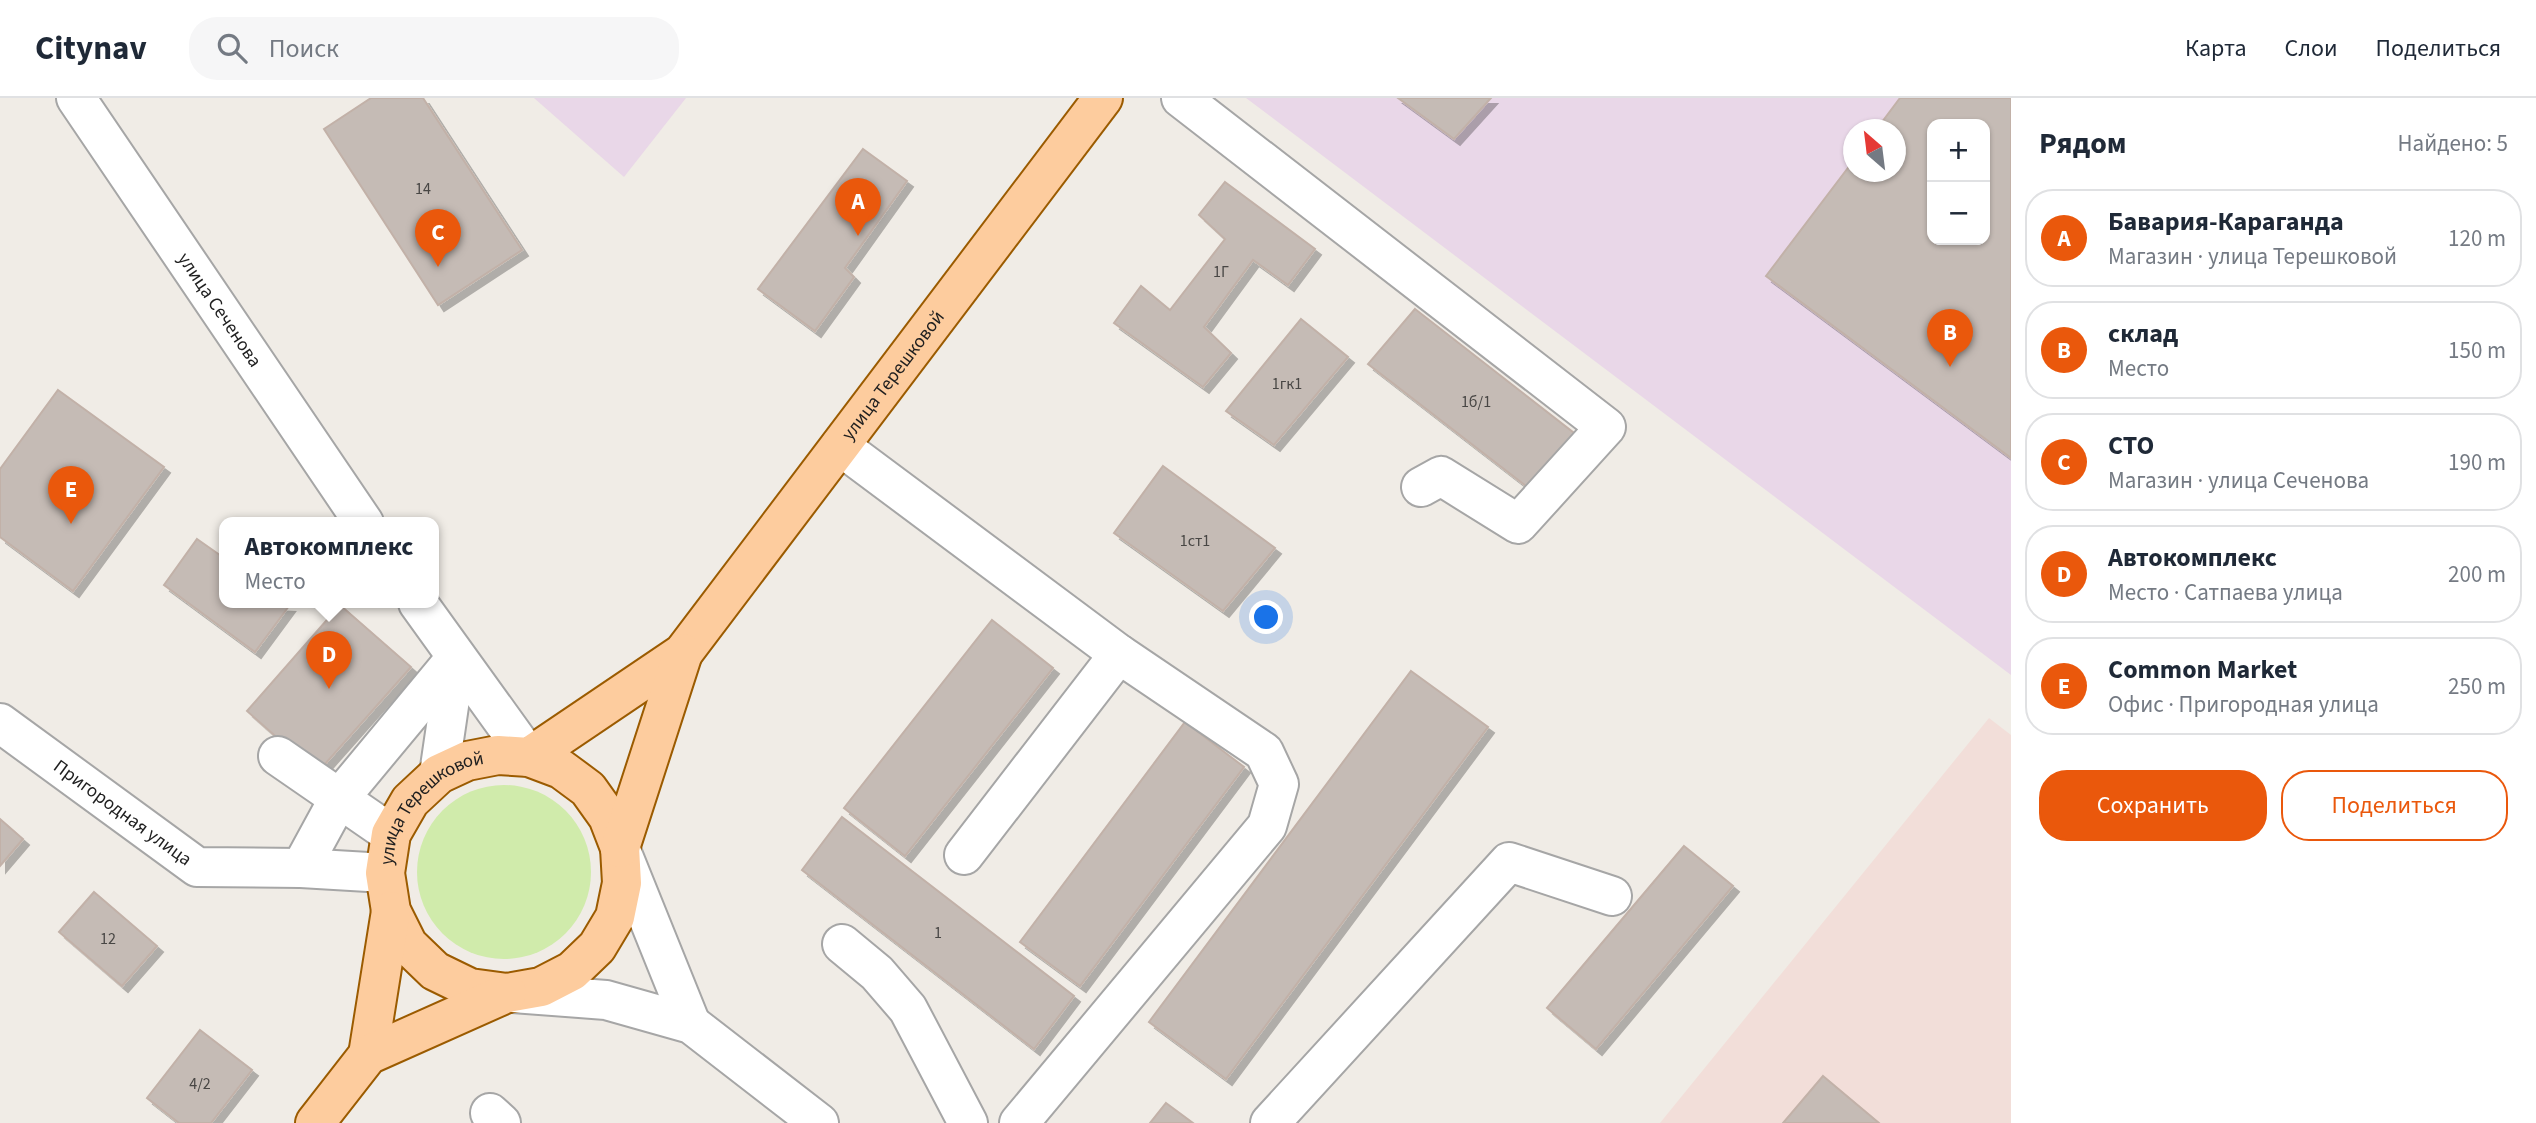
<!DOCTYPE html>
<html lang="ru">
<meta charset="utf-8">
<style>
:root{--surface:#fff;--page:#f6f6f7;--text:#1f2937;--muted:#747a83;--line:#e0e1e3;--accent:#ea580c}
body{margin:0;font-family:"Source Sans 3",sans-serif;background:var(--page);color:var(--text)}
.controls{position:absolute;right:21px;top:21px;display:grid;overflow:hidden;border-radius:14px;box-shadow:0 2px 5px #0004}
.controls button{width:63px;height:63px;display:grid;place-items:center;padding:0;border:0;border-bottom:2px solid var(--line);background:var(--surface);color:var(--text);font:35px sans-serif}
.compass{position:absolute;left:1843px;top:21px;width:63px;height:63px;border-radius:50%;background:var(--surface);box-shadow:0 2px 5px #0004;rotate:332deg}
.you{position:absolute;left:1267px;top:520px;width:24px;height:24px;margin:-18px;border:5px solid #fff;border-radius:50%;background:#1a73e8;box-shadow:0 0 0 10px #1a73e833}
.badge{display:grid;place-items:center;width:46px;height:46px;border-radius:50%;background:var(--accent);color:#fff;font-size:23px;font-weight:700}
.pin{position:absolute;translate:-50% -58px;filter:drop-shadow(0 2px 4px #0008)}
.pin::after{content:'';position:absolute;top:37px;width:24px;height:21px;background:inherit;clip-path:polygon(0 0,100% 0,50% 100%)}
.popup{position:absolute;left:219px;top:419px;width:220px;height:91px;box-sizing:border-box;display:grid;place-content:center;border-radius:14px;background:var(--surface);filter:drop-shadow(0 2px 5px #0005);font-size:23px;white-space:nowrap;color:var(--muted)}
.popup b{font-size:26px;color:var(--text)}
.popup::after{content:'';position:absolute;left:50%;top:100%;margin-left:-14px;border:14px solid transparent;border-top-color:var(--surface)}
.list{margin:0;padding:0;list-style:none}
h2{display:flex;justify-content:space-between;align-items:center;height:91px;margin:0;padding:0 28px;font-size:30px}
h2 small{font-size:23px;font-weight:400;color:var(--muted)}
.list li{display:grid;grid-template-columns:46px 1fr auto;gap:21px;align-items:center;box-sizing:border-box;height:98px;margin:0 14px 14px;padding:0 14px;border:2px solid var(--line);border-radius:28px}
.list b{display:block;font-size:26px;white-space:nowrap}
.list p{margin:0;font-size:23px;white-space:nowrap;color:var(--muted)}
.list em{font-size:23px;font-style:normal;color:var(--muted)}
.actions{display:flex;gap:14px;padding:21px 28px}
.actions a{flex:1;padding:16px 0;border:2px solid var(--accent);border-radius:28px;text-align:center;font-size:24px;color:var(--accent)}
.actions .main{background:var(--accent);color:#fff}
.icon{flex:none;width:38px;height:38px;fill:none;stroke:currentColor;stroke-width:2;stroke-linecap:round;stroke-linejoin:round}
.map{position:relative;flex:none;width:2011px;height:1025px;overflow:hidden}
header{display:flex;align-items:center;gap:42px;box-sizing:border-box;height:98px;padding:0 35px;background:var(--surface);border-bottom:2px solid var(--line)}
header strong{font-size:33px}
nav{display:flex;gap:38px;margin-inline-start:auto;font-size:24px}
.search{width:490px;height:63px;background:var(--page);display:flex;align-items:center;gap:18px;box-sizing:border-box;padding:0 24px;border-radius:28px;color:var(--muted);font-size:26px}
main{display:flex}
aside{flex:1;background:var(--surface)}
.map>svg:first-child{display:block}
.industrial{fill:#e9d7e8;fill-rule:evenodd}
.military{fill:#f2ded9}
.grass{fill:#d0ebab}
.building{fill:#c5bbb5;stroke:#c2b1a8;stroke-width:2;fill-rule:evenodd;filter:url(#shadow)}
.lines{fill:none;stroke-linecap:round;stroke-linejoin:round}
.minor-casing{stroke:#a6a6a6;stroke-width:42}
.major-casing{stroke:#9b5b00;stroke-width:42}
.minor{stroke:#fff;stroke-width:38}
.major{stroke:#fdcc9e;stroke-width:38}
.labels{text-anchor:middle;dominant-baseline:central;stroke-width:5;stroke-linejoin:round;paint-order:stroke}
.number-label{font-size:16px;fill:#484644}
.street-label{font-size:19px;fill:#1f1f1f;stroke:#fff}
</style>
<header>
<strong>Citynav</strong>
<div class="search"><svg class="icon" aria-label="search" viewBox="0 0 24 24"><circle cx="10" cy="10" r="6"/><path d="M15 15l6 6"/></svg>Поиск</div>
<nav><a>Карта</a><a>Слои</a><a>Поделиться</a></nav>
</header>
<main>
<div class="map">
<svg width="2011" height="1025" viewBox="0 0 2011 1025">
<defs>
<filter id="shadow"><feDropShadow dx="6" dy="6" stdDeviation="0" flood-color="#0004"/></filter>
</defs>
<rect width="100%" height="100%" fill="#f0ece6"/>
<g class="industrial">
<polygon points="534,0 686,0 624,79"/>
<path d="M 1246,0 L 2011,0 L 2011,577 ZM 1932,26 L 1985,26 L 1985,142 L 1932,142 ZM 1854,32 L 1896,32 L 1896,74 L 1854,74 Z"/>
</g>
<polygon class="military" points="1989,620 2011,637 2011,1025 1660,1025"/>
<circle class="grass" cx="504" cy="774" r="87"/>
<g class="building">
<polygon points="371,0 423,0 522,152 438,207 324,31"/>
<polygon points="1398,0 1491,0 1454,41"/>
<path d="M 1900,0 L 2011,0 L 2011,360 L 1766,178 L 1854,62 L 1854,74 L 1896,74 L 1896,32 L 1876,32 ZM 1932,26 L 1985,26 L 1985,142 L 1932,142 Z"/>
<polygon points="863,51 907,83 845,170 854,179 815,233 758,191"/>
<polygon points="1225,84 1315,151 1288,187 1253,162 1204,229 1231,255 1203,289 1114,225 1141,188 1170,212 1225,141 1199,117"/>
<polygon points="1415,211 1583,342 1535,395 1368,266"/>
<polygon points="1301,221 1348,259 1274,347 1226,313"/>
<polygon points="58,292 164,369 73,493 0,439 0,371"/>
<polygon points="1163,368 1275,450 1223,513 1114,435"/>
<polygon points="197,441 224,460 224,505 289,508 255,554 164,487"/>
<polygon points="340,507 411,569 317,675 247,613"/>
<polygon points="992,522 1053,570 905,758 844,710"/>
<polygon points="1411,573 1488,629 1226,981 1149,924"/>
<polygon points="1185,624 1244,669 1080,888 1020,844"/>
<polygon points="842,719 1074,898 1034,951 802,772"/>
<polygon points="0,721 23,741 0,768"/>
<polygon points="1684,748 1733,788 1596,951 1547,910"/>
<polygon points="94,794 157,848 122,888 59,834"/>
<polygon points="200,932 252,972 211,1025 179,1025 147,1000"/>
<polygon points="1823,978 1879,1025 1783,1025"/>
<polygon points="1166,1005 1193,1025 1150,1025"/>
</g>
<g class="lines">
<defs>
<g id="minor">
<path id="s1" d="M 76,0 L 364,425"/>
<polyline points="1181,0 1606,329 1518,426 1441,378 1421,389"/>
<polyline points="840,348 1119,556 964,757"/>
<polyline points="418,505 529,659"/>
<path id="s2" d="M 0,625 L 197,769 L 301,770 L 385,775"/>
<polyline points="278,658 391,736"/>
<polyline points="439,676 456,560"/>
<polyline points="620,750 691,926"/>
<polyline points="301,770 338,702 456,560"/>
<polyline points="842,846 877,875 908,911 968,1025"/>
<polyline points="513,895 606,902 691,926 819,1025"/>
<polyline points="490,1015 501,1025"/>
<polyline points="1019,1025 1267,728 1279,686 1264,654 1119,556"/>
<polyline points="1270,1025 1509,764 1612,798"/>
</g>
<g id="major">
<path id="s3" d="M 529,659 L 561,671 L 588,691 L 608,719 L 620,750 L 622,785 L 615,819 L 597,849 L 572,873 L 541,889 L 507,895 L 470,890 L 435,873 L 408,847 L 391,813 L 385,775 L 391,736 L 410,703 L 439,676 L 467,663 L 498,657 L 529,659 L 683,555 L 1103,0"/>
<polyline points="620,750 683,555"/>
<polyline points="368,957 391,813"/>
<polyline points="315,1025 368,957 507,895"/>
</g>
</defs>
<use href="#minor" class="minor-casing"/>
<use href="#major" class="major-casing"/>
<use href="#minor" class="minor"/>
<use href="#major" class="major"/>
</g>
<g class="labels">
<g class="number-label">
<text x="423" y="91">14</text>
<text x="1221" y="174">1Г</text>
<text x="1287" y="286">1гк1</text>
<text x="1476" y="304">1б/1</text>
<text x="1195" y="443">1ст1</text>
<text x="938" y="835">1</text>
<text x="108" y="841">12</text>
<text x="200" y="986">4/2</text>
</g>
<g class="street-label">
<text stroke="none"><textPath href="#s1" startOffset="256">улица Сеченова</textPath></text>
<text stroke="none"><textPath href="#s3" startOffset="1279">улица Терешковой</textPath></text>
<text stroke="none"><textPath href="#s2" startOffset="152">Пригородная улица</textPath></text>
<text stroke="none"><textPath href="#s3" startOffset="621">улица Терешковой</textPath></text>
</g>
</g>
</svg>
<div class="controls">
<button>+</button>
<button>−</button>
</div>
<svg class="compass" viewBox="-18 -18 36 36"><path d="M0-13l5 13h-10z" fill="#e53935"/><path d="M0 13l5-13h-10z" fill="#747a83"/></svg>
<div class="you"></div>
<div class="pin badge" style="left:858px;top:138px">A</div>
<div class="pin badge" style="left:1950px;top:269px">B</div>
<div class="pin badge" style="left:438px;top:169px">C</div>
<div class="pin badge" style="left:329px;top:591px">D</div>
<div class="popup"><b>Автокомплекс</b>Место</div>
<div class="pin badge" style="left:71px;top:426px">E</div>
</div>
<aside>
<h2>Рядом<small>Найдено: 5</small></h2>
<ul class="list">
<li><span class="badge">A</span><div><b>Бавария-Караганда</b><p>Магазин · улица Терешковой</p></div><em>120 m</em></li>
<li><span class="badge">B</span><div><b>склад</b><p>Место</p></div><em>150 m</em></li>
<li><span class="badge">C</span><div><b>СТО</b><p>Магазин · улица Сеченова</p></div><em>190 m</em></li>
<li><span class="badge">D</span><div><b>Автокомплекс</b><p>Место · Сатпаева улица</p></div><em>200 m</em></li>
<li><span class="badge">E</span><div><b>Common Market</b><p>Офис · Пригородная улица</p></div><em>250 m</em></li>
</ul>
<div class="actions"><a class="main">Сохранить</a><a>Поделиться</a></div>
</aside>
</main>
